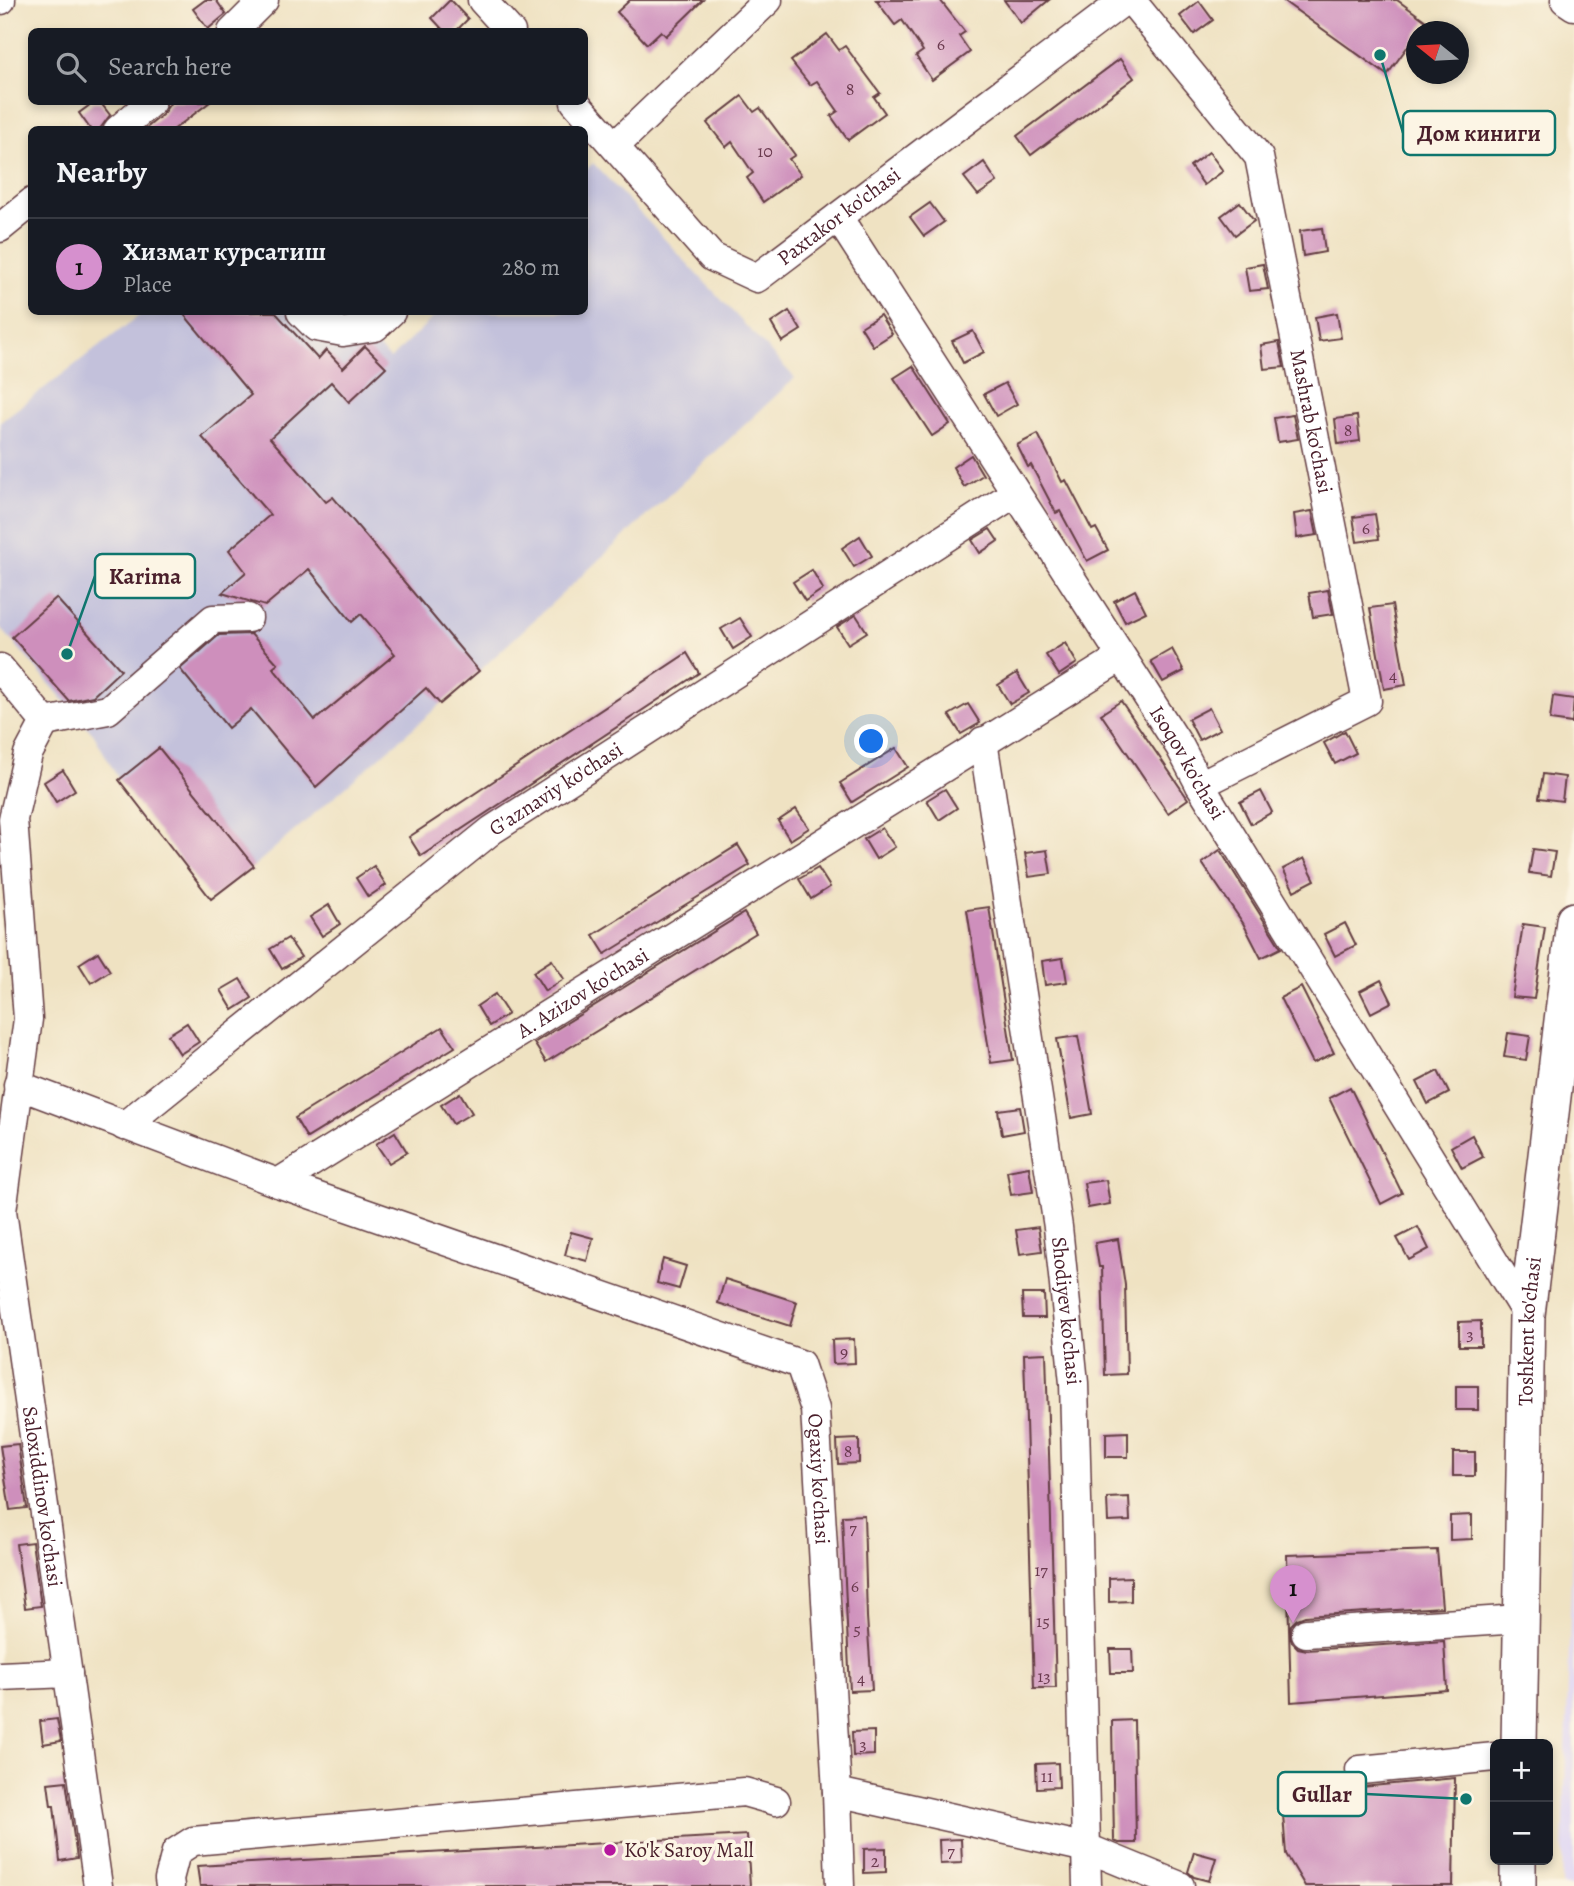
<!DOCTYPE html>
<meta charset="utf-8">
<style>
:root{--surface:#171b24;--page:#20242c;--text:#f1f3f6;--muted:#9ea1a6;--line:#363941;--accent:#d690ce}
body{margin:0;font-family:Alegreya,serif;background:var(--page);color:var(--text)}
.controls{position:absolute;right:21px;bottom:21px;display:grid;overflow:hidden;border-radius:10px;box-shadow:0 4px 10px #0003}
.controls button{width:63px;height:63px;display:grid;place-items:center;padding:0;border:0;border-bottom:2px solid var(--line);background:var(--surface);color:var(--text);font:35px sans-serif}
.compass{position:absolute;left:1406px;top:21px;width:63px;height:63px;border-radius:50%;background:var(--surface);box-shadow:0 4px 10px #0003;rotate:288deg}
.you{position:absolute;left:872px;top:742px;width:24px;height:24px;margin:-18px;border:5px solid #fff;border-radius:50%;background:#1a73e8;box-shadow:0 0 0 10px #1a73e833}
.badge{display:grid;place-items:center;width:46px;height:46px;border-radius:50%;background:var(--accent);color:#111;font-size:23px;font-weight:700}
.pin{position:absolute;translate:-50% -58px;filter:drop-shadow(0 2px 4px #0008)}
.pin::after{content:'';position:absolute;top:37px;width:24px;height:21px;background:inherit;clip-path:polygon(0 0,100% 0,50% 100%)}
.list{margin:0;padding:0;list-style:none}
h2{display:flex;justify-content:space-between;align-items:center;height:91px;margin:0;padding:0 28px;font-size:30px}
h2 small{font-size:23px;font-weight:400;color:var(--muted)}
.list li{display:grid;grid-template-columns:46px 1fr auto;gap:21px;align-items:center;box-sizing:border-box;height:98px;padding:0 28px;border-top:2px solid var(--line)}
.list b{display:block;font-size:26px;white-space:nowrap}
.list p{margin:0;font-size:23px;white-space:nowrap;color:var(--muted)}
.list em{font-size:23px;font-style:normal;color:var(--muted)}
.icon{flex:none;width:38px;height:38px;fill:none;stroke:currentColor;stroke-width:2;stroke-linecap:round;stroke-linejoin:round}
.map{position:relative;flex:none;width:1574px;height:1886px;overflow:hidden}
.search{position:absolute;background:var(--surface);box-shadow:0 4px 10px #0003;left:28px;top:28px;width:560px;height:77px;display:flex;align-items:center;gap:18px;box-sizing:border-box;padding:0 24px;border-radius:10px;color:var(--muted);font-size:26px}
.panel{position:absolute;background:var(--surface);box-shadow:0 4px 10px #0003;left:28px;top:126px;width:560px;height:189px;border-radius:10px}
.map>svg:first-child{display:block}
.built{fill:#ded5f5}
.industrial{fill:#c3c1db}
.building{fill:#ce8fbc}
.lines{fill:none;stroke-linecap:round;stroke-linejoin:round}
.minor-casing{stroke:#633c42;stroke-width:31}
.major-casing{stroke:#633c42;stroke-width:38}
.minor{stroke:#fff;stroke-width:28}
.major{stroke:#fff;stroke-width:35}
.poi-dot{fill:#b5179e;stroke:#fcf5e5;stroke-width:2.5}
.labels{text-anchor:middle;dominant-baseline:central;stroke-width:7;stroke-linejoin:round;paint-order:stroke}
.number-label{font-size:18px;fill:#6b3b4f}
.street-label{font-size:21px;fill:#4a1f2b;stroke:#fcf5e5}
.poi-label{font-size:21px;fill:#4a1f2b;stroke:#fcf5e5;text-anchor:start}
.leader{fill:none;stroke:#0f766e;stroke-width:2.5}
.callout-dot{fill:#0f766e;stroke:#fcf5e5;stroke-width:2.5}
.callout{fill:#fcf5e5;stroke:#0f766e;stroke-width:2.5}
.callout-label{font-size:23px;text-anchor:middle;font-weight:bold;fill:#4a1f2b}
</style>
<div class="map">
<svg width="1574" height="1886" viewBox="0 0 1574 1886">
<rect width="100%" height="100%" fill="#fcf5e5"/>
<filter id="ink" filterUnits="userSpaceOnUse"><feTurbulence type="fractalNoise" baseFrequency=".0143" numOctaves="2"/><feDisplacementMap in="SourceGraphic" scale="14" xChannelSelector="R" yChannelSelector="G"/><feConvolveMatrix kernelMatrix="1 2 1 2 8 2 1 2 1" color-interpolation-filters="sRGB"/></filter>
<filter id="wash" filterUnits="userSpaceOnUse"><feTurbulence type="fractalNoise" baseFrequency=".00686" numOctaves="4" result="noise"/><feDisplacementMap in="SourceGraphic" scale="28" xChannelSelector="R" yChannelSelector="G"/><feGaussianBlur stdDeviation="1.57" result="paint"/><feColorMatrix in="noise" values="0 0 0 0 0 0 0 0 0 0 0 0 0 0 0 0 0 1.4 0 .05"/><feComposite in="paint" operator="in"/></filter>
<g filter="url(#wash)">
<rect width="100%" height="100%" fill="#efe2c2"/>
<polygon class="built" points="1573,1518 1574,1886 1562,1886"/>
<polygon class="industrial" points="593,163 795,378 479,671 254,866 211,899 119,780 94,735 0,627 0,422 144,312 344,312 390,359 439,312 584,312 585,171"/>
<g id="blocks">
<g class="building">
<polygon points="205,0 216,0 226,14 208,29 193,9"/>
<polygon points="450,0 468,19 455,32 445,32 432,18"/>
<polygon points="630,0 703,0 666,36 661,31 647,44 617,12"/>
<polygon points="876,0 940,0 965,32 959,36 970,52 932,80 916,56 923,51 902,20 895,25"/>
<polygon points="1004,0 1049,0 1021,23"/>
<polygon points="1282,0 1397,0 1426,21 1387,75"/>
<polygon points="1199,1 1213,20 1194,34 1180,16"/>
<polygon points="827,34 839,50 845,46 880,93 874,97 885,113 848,140 831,116 838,111 817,81 810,85 791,61"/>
<polygon points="1120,59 1134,78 1031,155 1017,136"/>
<polygon points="742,96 754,112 760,108 795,155 789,159 801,175 763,202 747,178 753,173 732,142 726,147 707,123"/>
<polygon points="94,102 100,102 110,115 99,130 91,130 79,113"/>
<polygon points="171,102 210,102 173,130 144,130 162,115"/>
<polygon points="1209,152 1223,171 1204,185 1190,166"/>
<polygon points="984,162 997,182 978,195 964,177"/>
<polygon points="1240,202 1254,221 1235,235 1221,216"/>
<polygon points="930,203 944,222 924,236 910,217"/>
<polygon points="1322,228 1325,252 1303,256 1300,231"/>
<polygon points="1263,264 1268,289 1249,291 1245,267"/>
<polygon points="789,311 801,330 782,342 771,323"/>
<polygon points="182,312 275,312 318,359 326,350 343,368 365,346 386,367 349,402 331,382 270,438 326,502 333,497 479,671 440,704 426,688 316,787 251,709 228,728 180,669 219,635 251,634 278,664 273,668 315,720 395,654 361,614 352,622 309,569 265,606 222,593 246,572 229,550 270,515 202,437 251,395"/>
<polygon points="1337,313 1341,338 1319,341 1315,317"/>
<polygon points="880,315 892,334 873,346 861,327"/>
<polygon points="973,331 984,352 963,363 952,341"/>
<polygon points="1279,342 1284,367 1264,369 1261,345"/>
<polygon points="913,366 950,424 932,436 894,378"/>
<polygon points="1005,383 1017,404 996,416 984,394"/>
<polygon points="1293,415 1298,439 1278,442 1274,418"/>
<polygon points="1357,416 1360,441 1338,444 1335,419"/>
<polygon points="1038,434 1062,482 1066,480 1092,530 1096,528 1108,550 1087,561 1060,511 1056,513 1031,465 1028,467 1017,445"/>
<polygon points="971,455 983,475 964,487 953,467"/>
<polygon points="1312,511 1317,535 1297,538 1294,514"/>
<polygon points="1375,514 1379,539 1357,542 1353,517"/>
<polygon points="990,529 998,541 980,553 972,540"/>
<polygon points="860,536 872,556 854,567 842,548"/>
<polygon points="812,570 823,589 805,601 793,582"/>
<polygon points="1135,590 1146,612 1125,622 1114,601"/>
<polygon points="1328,590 1333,614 1313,617 1309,593"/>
<polygon points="56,598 121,670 93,696 69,701 12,637"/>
<polygon points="1392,605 1406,685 1384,689 1370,608"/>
<polygon points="856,615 867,632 848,644 837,627"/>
<polygon points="740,618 752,637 733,649 721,629"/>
<polygon points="1065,643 1077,663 1059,675 1046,655"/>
<polygon points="1172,649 1184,671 1163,682 1151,661"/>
<polygon points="687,653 699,673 421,856 409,837"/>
<polygon points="1017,673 1029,693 1010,704 998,685"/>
<polygon points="1553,696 1574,699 1572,723 1550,720"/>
<polygon points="1121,701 1188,799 1168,813 1101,714"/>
<polygon points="968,704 980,723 961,734 949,715"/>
<polygon points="1209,708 1220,729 1199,740 1188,719"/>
<polygon points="1345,731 1356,753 1335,764 1324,743"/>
<polygon points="159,748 254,866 211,899 119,780"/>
<polygon points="896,748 908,767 852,802 840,783"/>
<polygon points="63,770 75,790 56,802 44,782"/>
<polygon points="1543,774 1565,777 1562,801 1539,798"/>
<polygon points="945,789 957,808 939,820 927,800"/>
<polygon points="1261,791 1272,812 1251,824 1240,802"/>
<polygon points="796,809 809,828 790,840 778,821"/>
<polygon points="882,828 895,847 876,859 864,839"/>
<polygon points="738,845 750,865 605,954 593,935"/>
<polygon points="1533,849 1555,852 1551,876 1529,873"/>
<polygon points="1047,850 1051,874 1029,877 1025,853"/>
<polygon points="1220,850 1281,948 1261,958 1243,923 1202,863"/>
<polygon points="1304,858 1315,880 1294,891 1283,869"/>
<polygon points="374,866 386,885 368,897 356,878"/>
<polygon points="818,868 830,887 811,899 799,879"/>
<polygon points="329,905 340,924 322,936 310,917"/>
<polygon points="989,907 1013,1060 991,1063 967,910"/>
<polygon points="744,913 756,933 546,1062 534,1043"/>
<polygon points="1345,923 1356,945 1335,956 1324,934"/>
<polygon points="1523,924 1545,927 1534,999 1512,997"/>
<polygon points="288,938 301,957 282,969 270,949"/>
<polygon points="98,952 110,971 91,983 79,964"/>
<polygon points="1063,958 1067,982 1045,985 1042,961"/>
<polygon points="552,960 564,979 545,991 533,972"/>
<polygon points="240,979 252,998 233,1010 221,990"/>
<polygon points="1381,980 1392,1002 1371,1013 1360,991"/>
<polygon points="1301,987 1334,1053 1313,1063 1280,998"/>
<polygon points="495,994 508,1014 489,1026 477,1006"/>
<polygon points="187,1023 199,1042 180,1054 168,1035"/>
<polygon points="442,1027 455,1047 307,1138 295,1118"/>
<polygon points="1508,1033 1530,1036 1526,1060 1504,1057"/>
<polygon points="1078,1036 1092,1114 1071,1118 1057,1039"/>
<polygon points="1438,1071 1449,1093 1428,1104 1417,1082"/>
<polygon points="1350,1087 1402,1193 1381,1204 1329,1098"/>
<polygon points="460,1093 472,1113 453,1124 441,1105"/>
<polygon points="1020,1107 1024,1131 1002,1135 998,1110"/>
<polygon points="395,1132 407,1152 389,1163 376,1144"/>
<polygon points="1472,1135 1483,1157 1462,1168 1451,1147"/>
<polygon points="1029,1167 1033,1192 1011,1195 1007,1171"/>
<polygon points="1106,1180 1110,1204 1088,1208 1084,1183"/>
<polygon points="1038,1227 1042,1251 1020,1254 1016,1230"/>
<polygon points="1418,1227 1429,1249 1409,1260 1397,1238"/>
<polygon points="571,1232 593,1238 587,1261 565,1255"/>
<polygon points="1118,1239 1125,1285 1127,1374 1105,1375 1102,1267 1099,1267 1095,1243"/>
<polygon points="663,1259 686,1266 679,1289 657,1283"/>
<polygon points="725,1279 797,1302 790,1326 718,1303"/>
<polygon points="1022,1294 1044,1294 1045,1318 1023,1318"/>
<polygon points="1481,1321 1481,1346 1459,1346 1459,1322"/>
<polygon points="854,1339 855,1363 833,1364 832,1340"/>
<polygon points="1046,1353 1056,1688 1034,1688 1024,1354"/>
<rect x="1456" y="1386" width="22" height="24"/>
<polygon points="1128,1432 1128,1457 1106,1457 1106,1433"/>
<polygon points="859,1439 859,1463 838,1464 837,1440"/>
<polygon points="18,1444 27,1508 10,1510 0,1446"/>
<rect x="1453" y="1452" width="22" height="24"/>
<polygon points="1129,1497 1130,1521 1108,1522 1107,1498"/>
<polygon points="864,1515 867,1617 872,1690 850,1691 842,1516"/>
<polygon points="1472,1515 1472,1539 1450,1540 1450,1516"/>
<polygon points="32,1542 41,1606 25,1608 16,1544"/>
<polygon points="1437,1550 1442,1607 1305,1616 1297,1619 1291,1625 1290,1635 1292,1642 1298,1648 1307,1650 1444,1641 1447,1690 1291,1702 1287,1555"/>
<polygon points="1131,1577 1131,1601 1109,1602 1109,1578"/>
<polygon points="1110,1649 1132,1649 1133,1673 1111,1673"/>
<polygon points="57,1719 61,1741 43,1744 40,1721"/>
<polygon points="1134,1720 1136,1843 1119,1843 1114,1841 1112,1721"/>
<polygon points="874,1731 874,1755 853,1756 852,1732"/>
<polygon points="1058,1763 1059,1787 1037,1788 1036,1764"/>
<polygon points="1455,1778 1453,1886 1305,1886 1286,1854 1281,1788 1350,1783 1362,1787"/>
<polygon points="66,1781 77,1858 60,1861 54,1806 51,1806 48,1783"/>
<polygon points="747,1835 750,1886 200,1886 197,1866"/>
<polygon points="961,1839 962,1863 940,1864 939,1840"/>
<polygon points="886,1848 886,1872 864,1873 864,1849"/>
<polygon points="1194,1852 1216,1858 1209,1881 1194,1877 1188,1872"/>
</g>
</g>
</g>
<g filter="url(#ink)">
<use href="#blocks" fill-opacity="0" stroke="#633c42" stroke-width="2"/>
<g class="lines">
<defs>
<g id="minor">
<polyline points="0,0 1,0"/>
<polyline points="482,0 511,32"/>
<path id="s1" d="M 1131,0 L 1259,157 L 1367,701 L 1200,785"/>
<polyline points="1565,0 1574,6"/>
<polyline points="232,32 264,0"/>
<path id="s2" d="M 575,102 L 712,257 L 757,278 L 1125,0"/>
<polyline points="118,130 151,102"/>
<polyline points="615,146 768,0"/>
<path id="s3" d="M 838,217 L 1180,747 L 1200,785 L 1527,1315"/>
<polyline points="0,228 32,202"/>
<polyline points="301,312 316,327 343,332 375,327 391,312"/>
<path id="s4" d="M 0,668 L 45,722 L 28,754 L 13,819 L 28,1019 L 2,1211 L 98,1886"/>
<polyline points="45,722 108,710 213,619 248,618"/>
<path id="s5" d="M 983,741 L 1058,1227 L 1074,1383 L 1087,1886"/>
<path id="s6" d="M 18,1085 L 278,1183 L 1121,657"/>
<path id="s7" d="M 124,1126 L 492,830 L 1015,493"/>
<path id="s8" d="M 278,1183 L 800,1364 L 815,1409 L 837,1792 L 1087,1848 L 1180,1886"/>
<polyline points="1306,1633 1520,1619"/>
<polyline points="0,1676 68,1673"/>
<polyline points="1360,1770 1495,1757"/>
<polyline points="837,1792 840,1886"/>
<polyline points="170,1886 169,1879 176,1852 193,1841 744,1792 776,1801"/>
</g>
<g id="major">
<path id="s9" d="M 1519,1744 L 1527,1315 L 1574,920"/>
<polyline points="1518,1886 1518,1860"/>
</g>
</defs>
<use href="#minor" class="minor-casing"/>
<use href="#major" class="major-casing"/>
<use href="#minor" class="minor"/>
<use href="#major" class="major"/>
</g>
</g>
<circle class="poi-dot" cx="610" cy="1850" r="7"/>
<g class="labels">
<g class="number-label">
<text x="941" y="44">6</text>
<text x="850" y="89">8</text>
<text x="765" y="151">10</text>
<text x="1348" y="430">8</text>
<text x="1366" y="528">6</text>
<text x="1393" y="675">4</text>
<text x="1470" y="1334">3</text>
<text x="844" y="1352">9</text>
<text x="848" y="1451">8</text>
<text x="853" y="1528">7</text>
<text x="1041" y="1570">17</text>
<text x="855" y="1586">6</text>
<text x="1043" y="1621">15</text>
<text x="857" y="1629">5</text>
<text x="1044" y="1676">13</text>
<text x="861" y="1678">4</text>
<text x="863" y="1744">3</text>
<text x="1047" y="1776">11</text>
<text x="951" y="1851">7</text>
<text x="875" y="1861">2</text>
</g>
<g class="street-label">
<text stroke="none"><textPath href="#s2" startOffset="359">Paxtakor ko'chasi</textPath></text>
<text stroke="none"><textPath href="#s1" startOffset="472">Mashrab ko'chasi</textPath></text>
<text stroke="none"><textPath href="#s3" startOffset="648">Isoqov ko'chasi</textPath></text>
<text stroke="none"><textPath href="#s7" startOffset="548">G'aznaviy ko'chasi</textPath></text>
<text stroke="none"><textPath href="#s6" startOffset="637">A. Azizov ko'chasi</textPath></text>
<text stroke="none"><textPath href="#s5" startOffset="576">Shodiyev ko'chasi</textPath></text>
<text stroke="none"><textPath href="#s9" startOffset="413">Toshkent ko'chasi</textPath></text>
<text stroke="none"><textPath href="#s8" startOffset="670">Ogaxiy ko'chasi</textPath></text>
<text stroke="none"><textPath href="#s4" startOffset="856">Saloxiddinov ko'chasi</textPath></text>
</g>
<g class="poi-label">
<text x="624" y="1850">Ko'k Saroy Mall</text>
</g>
</g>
<path class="leader" d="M1380 55L1403 133M67 654L95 576M1466 1799L1366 1794"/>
<g class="callout-dot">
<circle cx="1380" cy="55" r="7"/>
<circle cx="67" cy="654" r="7"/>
<circle cx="1466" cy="1799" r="7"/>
</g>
<g class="callout">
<rect x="1403" y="111" width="152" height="44" rx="7"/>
<rect x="95" y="554" width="100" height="44" rx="7"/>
<rect x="1278" y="1772" width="88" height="44" rx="7"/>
</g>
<g class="callout-label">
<text x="1479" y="141">Дом киниги</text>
<text x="145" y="584">Karima</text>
<text x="1322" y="1802">Gullar</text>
</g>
</svg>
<div class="controls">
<button>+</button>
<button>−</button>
</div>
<svg class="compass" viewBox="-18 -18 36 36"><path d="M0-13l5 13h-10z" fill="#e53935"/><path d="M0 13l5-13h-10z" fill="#9ea1a6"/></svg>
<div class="you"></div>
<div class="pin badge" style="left:1293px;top:1623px">1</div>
<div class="search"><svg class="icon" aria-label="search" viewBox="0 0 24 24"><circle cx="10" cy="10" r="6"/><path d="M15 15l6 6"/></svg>Search here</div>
<section class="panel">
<h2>Nearby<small></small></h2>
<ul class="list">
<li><span class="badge">1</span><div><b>Хизмат курсатиш</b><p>Place</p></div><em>280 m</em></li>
</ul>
</section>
</div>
